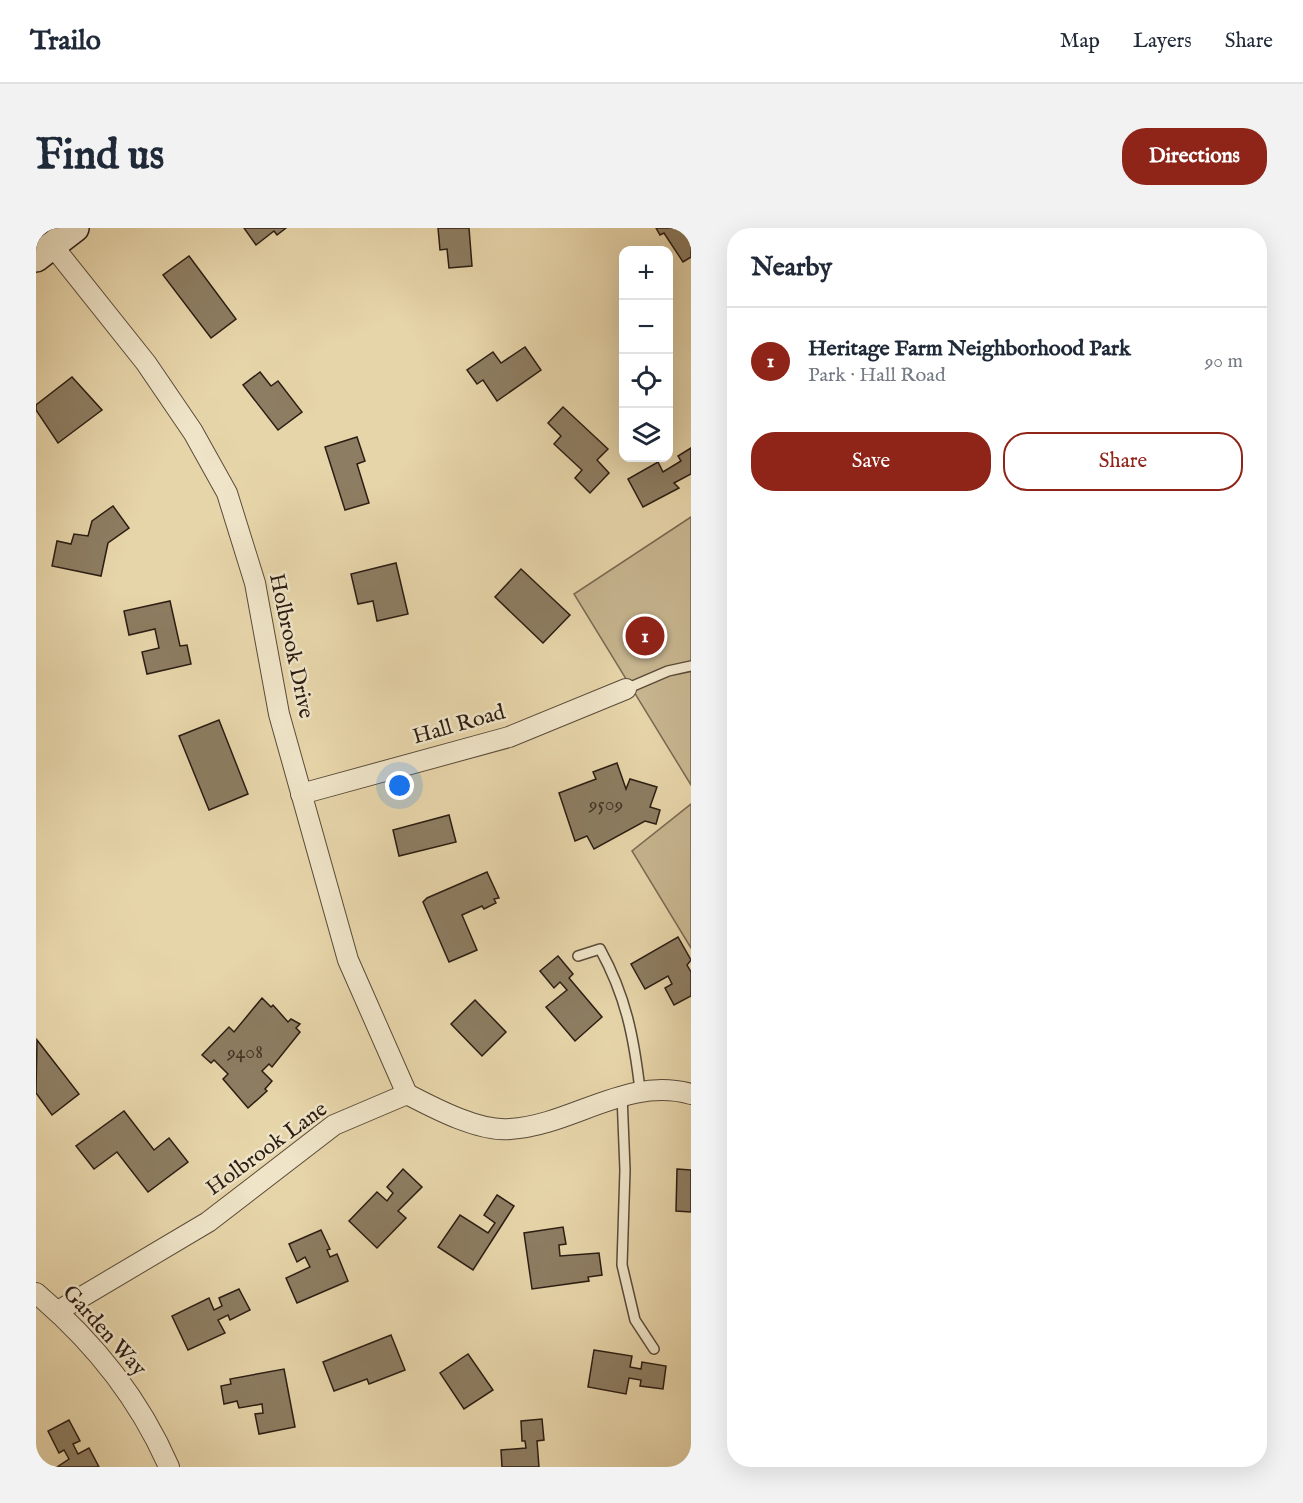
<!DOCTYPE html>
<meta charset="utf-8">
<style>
:root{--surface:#fff;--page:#f2f2f3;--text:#1f2937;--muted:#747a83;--line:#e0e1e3;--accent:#8f2418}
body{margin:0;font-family:"IM FELL English",serif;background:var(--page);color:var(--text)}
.controls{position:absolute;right:18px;top:18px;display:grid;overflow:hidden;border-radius:12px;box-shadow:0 6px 24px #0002}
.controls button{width:54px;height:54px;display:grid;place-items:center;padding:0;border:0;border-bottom:2px solid var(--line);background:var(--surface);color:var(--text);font:30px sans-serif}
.you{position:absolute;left:364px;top:558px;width:21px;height:21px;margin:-15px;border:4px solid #fff;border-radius:50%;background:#1a73e8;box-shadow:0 0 0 9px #1a73e833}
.badge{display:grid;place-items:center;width:39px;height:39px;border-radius:50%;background:var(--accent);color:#fff;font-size:20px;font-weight:700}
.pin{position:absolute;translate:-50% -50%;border:3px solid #fff;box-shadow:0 2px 6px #0006}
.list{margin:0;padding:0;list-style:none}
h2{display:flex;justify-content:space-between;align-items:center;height:78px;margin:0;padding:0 24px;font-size:26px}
h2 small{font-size:20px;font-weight:400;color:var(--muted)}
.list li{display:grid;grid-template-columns:39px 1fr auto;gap:18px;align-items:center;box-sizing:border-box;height:108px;padding:0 24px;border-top:2px solid var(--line)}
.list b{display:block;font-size:22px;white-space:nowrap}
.list p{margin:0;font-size:20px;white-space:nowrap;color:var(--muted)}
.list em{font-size:20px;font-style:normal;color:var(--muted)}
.actions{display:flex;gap:12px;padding:18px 24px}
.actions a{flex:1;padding:14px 0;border:2px solid var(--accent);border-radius:24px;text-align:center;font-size:21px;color:var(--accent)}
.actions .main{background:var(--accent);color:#fff}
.icon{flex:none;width:33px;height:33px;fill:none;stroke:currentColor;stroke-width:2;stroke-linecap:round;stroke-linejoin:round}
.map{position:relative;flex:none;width:655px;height:1239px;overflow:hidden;border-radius:24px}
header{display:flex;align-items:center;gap:36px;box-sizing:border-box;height:84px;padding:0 30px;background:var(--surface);border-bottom:2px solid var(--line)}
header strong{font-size:28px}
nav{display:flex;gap:33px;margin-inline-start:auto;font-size:21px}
.intro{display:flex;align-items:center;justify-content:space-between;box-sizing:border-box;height:144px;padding:0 36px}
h1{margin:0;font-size:42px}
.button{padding:15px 27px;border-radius:24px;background:var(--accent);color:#fff;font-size:21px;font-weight:700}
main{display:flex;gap:36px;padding:0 36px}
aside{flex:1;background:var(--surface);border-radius:24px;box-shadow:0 6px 24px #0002}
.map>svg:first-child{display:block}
.green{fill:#c7b690;stroke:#796a52;stroke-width:1.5}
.building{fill:#8d7d62;stroke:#2b1d13;stroke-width:1.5}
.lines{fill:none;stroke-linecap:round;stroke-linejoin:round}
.service-casing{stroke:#5a4b39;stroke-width:12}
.minor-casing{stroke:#5a4b39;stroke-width:22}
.secondary-casing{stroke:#2b1d13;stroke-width:30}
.service{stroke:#efe4c8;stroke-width:9}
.minor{stroke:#efe4c8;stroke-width:20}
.secondary{stroke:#efe4c8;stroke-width:27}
.labels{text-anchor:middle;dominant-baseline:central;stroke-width:5;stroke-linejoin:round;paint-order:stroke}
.number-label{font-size:20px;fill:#443527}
.street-label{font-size:22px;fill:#2b1d13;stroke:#efe4c8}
</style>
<header>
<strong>Trailo</strong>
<nav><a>Map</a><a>Layers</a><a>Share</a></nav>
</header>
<div class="intro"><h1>Find us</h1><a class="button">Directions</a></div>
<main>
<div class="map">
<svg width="655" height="1239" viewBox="0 0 655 1239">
<rect width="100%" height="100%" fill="#e7d5aa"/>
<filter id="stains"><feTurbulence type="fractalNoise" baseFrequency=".00333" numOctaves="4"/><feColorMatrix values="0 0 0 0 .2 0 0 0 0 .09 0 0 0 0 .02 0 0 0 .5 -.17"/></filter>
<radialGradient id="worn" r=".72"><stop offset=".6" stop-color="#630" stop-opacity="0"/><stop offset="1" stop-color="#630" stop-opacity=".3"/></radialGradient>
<g class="green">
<polygon points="655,289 655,557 538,366"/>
<polygon points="655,576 655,720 596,623"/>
</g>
<g class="building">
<polygon points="208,0 250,0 241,7 238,3 220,17"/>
<polygon points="402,0 433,0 436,38 413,40 411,21 404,22"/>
<polygon points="620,0 650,0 655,8 655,29 647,34 628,5 624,7"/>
<polygon points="153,28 200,91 175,110 127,47"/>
<polygon points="489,119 505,142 461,173 447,152 441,156 431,142 457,124 465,135"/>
<polygon points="224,144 235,158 242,153 266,184 242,202 207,157"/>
<polygon points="36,149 66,182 22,215 0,182 0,177"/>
<polygon points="527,179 572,221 561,232 573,245 554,265 539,250 546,242 518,216 525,208 512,195"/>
<polygon points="321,209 329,233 321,236 333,275 309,282 289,219"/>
<polygon points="655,220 655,246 638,255 643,260 607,279 592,251 622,234 627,244 645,233 642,228"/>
<polygon points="77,278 93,300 72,315 65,348 16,338 21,313 35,316 38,306 52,308 56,293"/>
<polygon points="360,335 372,386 341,393 337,373 322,376 315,346"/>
<polygon points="485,341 534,387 507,415 459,369"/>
<polygon points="134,373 144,418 151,417 155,436 111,446 106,424 123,420 119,401 93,407 88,383"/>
<polygon points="183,492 212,566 173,582 143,508"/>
<polygon points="581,535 590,561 594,551 621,559 614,579 624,582 620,596 609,593 558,621 551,608 539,613 523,565 560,551 557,544"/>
<polygon points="413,587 420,614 363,628 357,602"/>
<polygon points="451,644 463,670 458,671 460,675 448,681 446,678 426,687 441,722 413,734 387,674 391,670"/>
<polygon points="642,709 655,732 651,737 655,744 655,768 638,777 629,760 636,756 632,748 609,761 595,736"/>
<polygon points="522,728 537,746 533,750 566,789 539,813 510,779 531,762 524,754 518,760 504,743"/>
<polygon points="226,770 235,779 237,777 252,794 255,791 264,796 260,800 264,804 236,839 233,836 226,843 236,853 229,861 231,863 212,880 187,851 192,846 178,832 175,835 166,827 193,799 198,804"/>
<polygon points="439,772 470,804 446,828 415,796"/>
<polygon points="1,812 43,866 16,887 0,865"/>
<polygon points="88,883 118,922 133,910 152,934 112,964 81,924 58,941 40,918"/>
<polygon points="367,941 386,959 362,983 370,990 341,1020 313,993 341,964 351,973 357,965 351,959"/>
<polygon points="641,941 655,942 655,984 640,983"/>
<polygon points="461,967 478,978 437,1042 402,1019 424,987 452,1005 459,995 448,987"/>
<polygon points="527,999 530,1016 523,1017 524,1028 563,1025 566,1047 552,1049 553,1053 496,1061 488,1005"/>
<polygon points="285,1002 294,1021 291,1022 294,1029 301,1026 312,1053 261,1075 250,1050 274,1039 269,1029 261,1034 253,1016"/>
<polygon points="203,1061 214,1082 194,1092 192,1087 182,1092 189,1105 152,1122 136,1088 173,1070 178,1082 186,1078 183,1070"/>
<polygon points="355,1107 369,1142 333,1156 331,1151 298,1163 287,1134"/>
<polygon points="558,1122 596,1128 594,1139 605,1141 606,1134 630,1138 627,1161 604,1158 605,1152 593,1150 590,1166 552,1159"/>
<polygon points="432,1126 457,1162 428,1181 404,1145"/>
<polygon points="248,1141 259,1199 223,1206 219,1186 227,1185 226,1176 203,1180 201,1173 188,1176 185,1158 195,1156 194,1151"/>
<polygon points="506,1191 508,1212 501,1213 503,1239 466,1239 465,1222 490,1220 489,1213 486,1213 485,1193"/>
<polygon points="33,1192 44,1213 37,1216 42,1226 53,1220 63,1239 21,1239 33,1231 28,1222 23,1225 12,1203"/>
</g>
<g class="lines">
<defs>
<g id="service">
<polyline points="590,461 632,443 655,438"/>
<path d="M 542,728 L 564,721 C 590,768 598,810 604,862"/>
<polyline points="586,867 589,942 586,1037 599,1092 618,1121"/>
</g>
<g id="minor">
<polyline points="16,17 110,135 157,204 191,265 219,355 243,486 312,732 371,866"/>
<polyline points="265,566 473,509 590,461"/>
<path d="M 0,1065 C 57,1113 103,1170 133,1239"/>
<path d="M 22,1083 L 172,994 L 298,897 L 371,866 C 398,880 443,904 474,901 C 537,897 591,848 655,866"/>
</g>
<polyline id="secondary" points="0,30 39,0"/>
</defs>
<use href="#service" class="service-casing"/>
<use href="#minor" class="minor-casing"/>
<use href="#secondary" class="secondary-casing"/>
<use href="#service" class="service"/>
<use href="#minor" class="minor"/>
<use href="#secondary" class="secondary"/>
</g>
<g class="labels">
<g class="number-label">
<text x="570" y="576">9509</text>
<text x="209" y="824">9408</text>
</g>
<g class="street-label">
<text transform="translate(255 418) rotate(78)">Holbrook Drive</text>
<text transform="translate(423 497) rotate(-16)">Hall Road</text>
<text transform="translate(231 921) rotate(-36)">Holbrook Lane</text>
<text transform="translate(68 1103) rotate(48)">Garden Way</text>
</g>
</g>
<rect width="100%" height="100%" filter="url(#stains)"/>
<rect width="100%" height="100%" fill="url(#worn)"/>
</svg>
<div class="controls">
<button>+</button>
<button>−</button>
<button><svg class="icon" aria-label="locate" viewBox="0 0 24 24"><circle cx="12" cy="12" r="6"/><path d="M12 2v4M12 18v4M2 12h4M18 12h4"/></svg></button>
<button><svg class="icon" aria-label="layers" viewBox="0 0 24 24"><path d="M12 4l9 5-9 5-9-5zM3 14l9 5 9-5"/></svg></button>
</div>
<div class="you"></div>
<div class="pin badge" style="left:609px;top:408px">1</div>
</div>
<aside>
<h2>Nearby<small></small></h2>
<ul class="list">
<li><span class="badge">1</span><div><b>Heritage Farm Neighborhood Park</b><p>Park · Hall Road</p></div><em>90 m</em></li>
</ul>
<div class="actions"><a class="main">Save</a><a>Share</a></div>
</aside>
</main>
